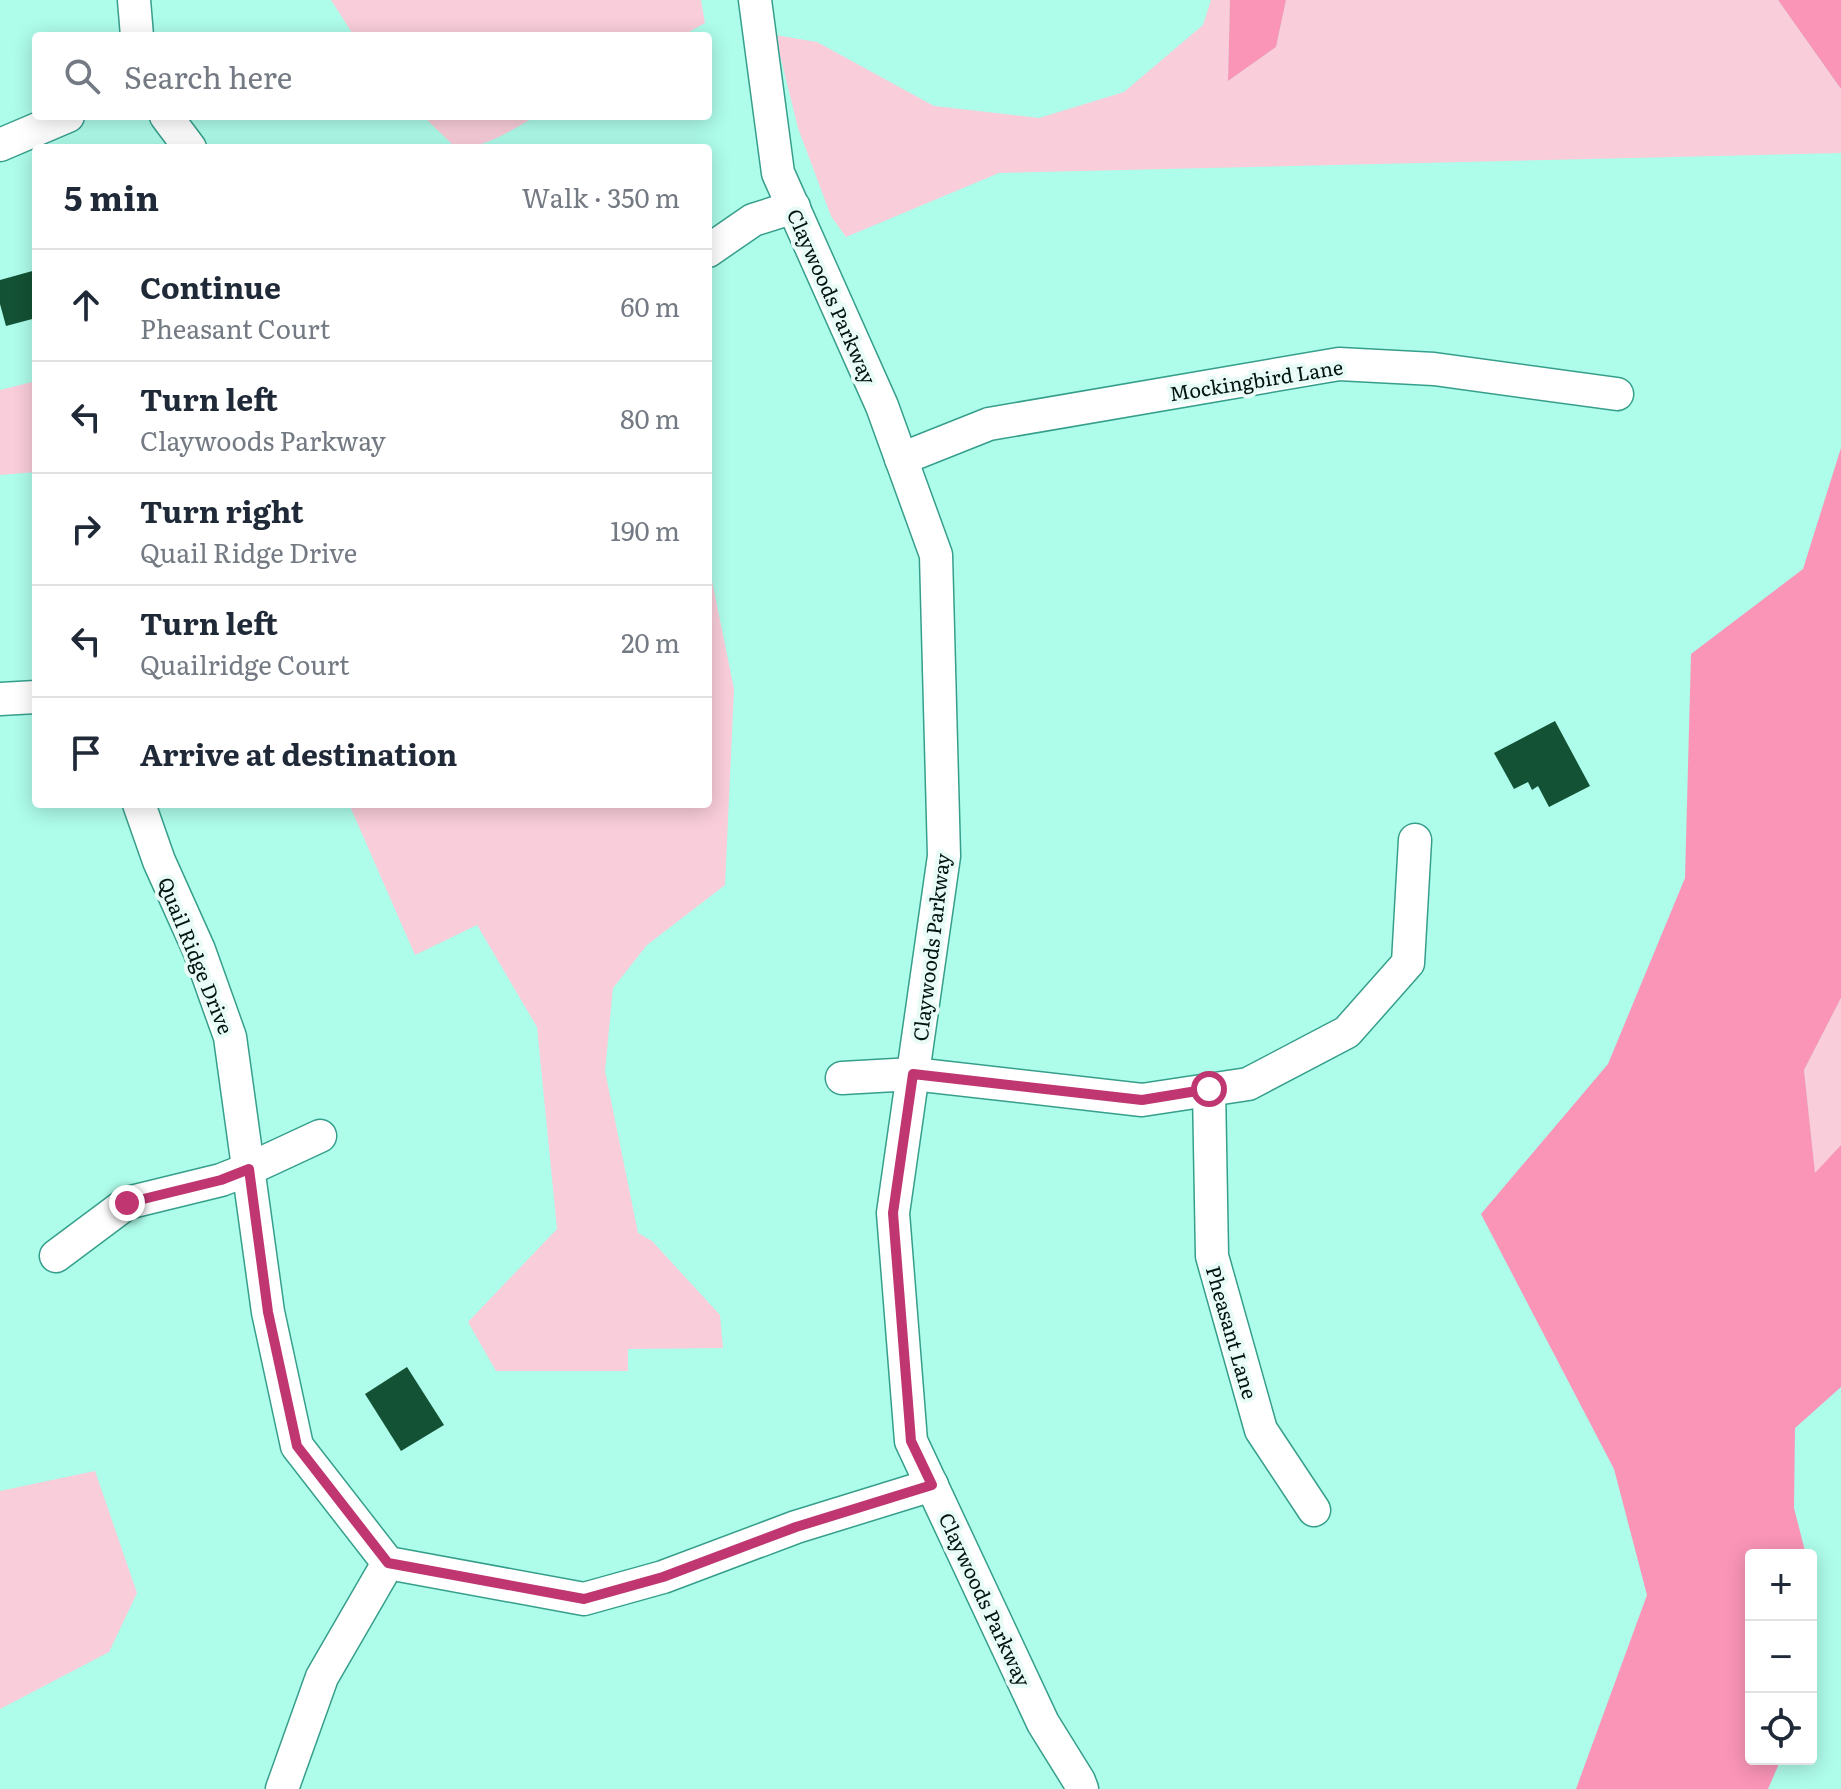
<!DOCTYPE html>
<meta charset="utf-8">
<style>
:root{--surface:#fff;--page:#f6f6f7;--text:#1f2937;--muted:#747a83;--line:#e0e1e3}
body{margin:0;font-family:Literata,serif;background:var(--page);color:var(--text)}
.controls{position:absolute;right:24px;bottom:24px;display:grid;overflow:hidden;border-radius:8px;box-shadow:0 4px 20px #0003}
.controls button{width:72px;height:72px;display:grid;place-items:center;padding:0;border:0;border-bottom:2px solid var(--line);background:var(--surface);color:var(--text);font:40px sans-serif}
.stop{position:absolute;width:24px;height:24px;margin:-18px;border:6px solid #bf3671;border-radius:50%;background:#fff}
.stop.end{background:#bf3671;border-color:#fff;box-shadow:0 2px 8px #0008}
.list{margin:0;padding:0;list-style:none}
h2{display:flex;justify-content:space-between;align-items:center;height:104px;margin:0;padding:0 32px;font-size:34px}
h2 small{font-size:26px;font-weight:400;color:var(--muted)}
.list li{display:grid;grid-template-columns:52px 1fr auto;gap:24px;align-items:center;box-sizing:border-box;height:112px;padding:0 32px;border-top:2px solid var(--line)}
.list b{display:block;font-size:30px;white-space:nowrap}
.list p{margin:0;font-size:26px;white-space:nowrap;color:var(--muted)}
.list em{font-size:26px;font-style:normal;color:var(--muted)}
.icon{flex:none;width:44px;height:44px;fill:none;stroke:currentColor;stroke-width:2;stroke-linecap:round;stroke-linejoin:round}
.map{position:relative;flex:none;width:1841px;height:1789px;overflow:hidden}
.search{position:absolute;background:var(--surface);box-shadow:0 4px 20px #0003;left:32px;top:32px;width:680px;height:88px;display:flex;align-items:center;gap:20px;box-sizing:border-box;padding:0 28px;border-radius:8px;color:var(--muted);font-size:30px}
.panel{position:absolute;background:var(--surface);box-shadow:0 4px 20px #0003;left:32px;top:144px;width:680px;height:664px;border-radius:8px}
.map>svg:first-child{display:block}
.green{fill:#f9cdda}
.forest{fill:#fa95b8}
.building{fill:#145235}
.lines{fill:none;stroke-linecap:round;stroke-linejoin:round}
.minor-casing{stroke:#369f8c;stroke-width:35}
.minor{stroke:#fff;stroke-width:32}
.route{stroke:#bf3671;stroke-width:10}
.labels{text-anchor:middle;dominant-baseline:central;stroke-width:8;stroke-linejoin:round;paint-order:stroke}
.street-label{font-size:20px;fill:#011510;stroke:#e9fbf7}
</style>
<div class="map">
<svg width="1841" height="1789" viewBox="0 0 1841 1789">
<rect width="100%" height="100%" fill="#aefcea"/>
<g class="green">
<polygon points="331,0 701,0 705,23 682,36 354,36"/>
<polygon points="1211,0 1230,0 1228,81 1276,47 1286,0 1778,0 1841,89 1841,153 999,173 846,237 831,216 798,128 775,35 817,42 934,106 1039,118 1124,92 1203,25"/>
<path d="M 423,116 L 536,116 C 512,130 486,148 456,148 Z"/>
<polygon points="36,381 36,472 0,475 0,390"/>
<polygon points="708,561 734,689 725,885 647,945 613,988 605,1071 638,1233 652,1241 720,1315 723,1348 628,1349 628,1371 496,1371 468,1322 557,1229 537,1027 477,925 415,955 349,804 708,804"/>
<polygon points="1841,998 1841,1145 1815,1174 1804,1070"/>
<polygon points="95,1471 137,1593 109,1652 0,1709 0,1491"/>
</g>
<g class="forest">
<polygon points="1230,0 1286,0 1276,47 1228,81"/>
<polygon points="1778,0 1841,0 1841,89"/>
<polygon points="1841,448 1841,998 1804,1070 1815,1173 1841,1145 1841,1387 1795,1428 1794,1508 1806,1555 1751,1555 1751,1759 1781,1759 1768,1789 1576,1789 1647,1595 1614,1469 1481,1214 1608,1064 1685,878 1691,654 1803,569"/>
</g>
<g class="building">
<polygon points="36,270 36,318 6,326 0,304 0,280"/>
<polygon points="1555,721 1590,786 1549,807 1538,786 1532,790 1528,782 1514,789 1494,753"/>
<polygon points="407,1367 444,1425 401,1451 365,1394"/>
</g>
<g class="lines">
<defs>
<g id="minor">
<polyline points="134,0 137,36"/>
<polyline points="755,0 778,173 882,406 936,555 944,856 893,1213 911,1441 1043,1723 1079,1781 1082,1789"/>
<polyline points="166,116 190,148"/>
<polyline points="0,145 68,116"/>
<polyline points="708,251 753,220 794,207"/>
<polyline points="901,459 989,424 1339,364 1434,369 1617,394"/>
<polyline points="0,699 36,697"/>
<polyline points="139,804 159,861 199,950 230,1037 268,1312 297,1446 388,1563 584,1599 663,1577 796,1527 932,1485"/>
<polyline points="842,1078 913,1074 1142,1100 1248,1084 1347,1032 1408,963 1415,840"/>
<polyline points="1209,1089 1212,1256 1261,1430 1314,1510"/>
<polyline points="56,1256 127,1203 221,1180 249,1169 320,1136"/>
<polyline points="282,1789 322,1677 388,1563"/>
</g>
</defs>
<use href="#minor" class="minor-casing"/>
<use href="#minor" class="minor"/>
</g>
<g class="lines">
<polyline class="route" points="127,1203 221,1180 249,1169 268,1312 297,1446 388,1563 584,1599 663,1577 796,1527 932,1485 911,1441 893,1213 913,1074 1142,1100 1209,1089"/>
</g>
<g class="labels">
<g class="street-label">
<text transform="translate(833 296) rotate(66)">Claywoods Parkway</text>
<text transform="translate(1256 379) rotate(-9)">Mockingbird Lane</text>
<text transform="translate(930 947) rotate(-83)">Claywoods Parkway</text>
<text transform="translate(197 955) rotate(68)">Quail Ridge Drive</text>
<text transform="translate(1233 1332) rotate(74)">Pheasant Lane</text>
<text transform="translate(986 1599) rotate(65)">Claywoods Parkway</text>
</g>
</g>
</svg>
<div class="controls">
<button>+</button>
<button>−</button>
<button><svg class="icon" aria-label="locate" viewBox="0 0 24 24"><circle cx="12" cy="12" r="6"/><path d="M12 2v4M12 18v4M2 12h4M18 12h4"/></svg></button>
</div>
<div class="stop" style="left:1209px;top:1089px"></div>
<div class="stop end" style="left:127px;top:1203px"></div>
<div class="search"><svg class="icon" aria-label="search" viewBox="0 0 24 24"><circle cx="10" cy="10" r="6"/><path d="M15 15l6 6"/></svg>Search here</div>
<section class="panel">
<h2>5 min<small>Walk · 350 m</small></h2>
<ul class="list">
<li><svg class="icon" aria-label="ahead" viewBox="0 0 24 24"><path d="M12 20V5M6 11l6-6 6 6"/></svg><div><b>Continue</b><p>Pheasant Court</p></div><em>60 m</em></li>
<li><svg class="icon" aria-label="left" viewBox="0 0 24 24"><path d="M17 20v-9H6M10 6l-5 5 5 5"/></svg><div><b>Turn left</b><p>Claywoods Parkway</p></div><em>80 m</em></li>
<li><svg class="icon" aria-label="right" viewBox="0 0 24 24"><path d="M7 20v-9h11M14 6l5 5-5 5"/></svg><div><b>Turn right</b><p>Quail Ridge Drive</p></div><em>190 m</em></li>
<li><svg class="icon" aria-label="left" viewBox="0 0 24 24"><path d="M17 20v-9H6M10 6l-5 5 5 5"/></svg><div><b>Turn left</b><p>Quailridge Court</p></div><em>20 m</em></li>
<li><svg class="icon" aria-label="arrive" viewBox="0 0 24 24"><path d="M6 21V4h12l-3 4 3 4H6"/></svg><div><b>Arrive at destination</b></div></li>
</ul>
</section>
</div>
